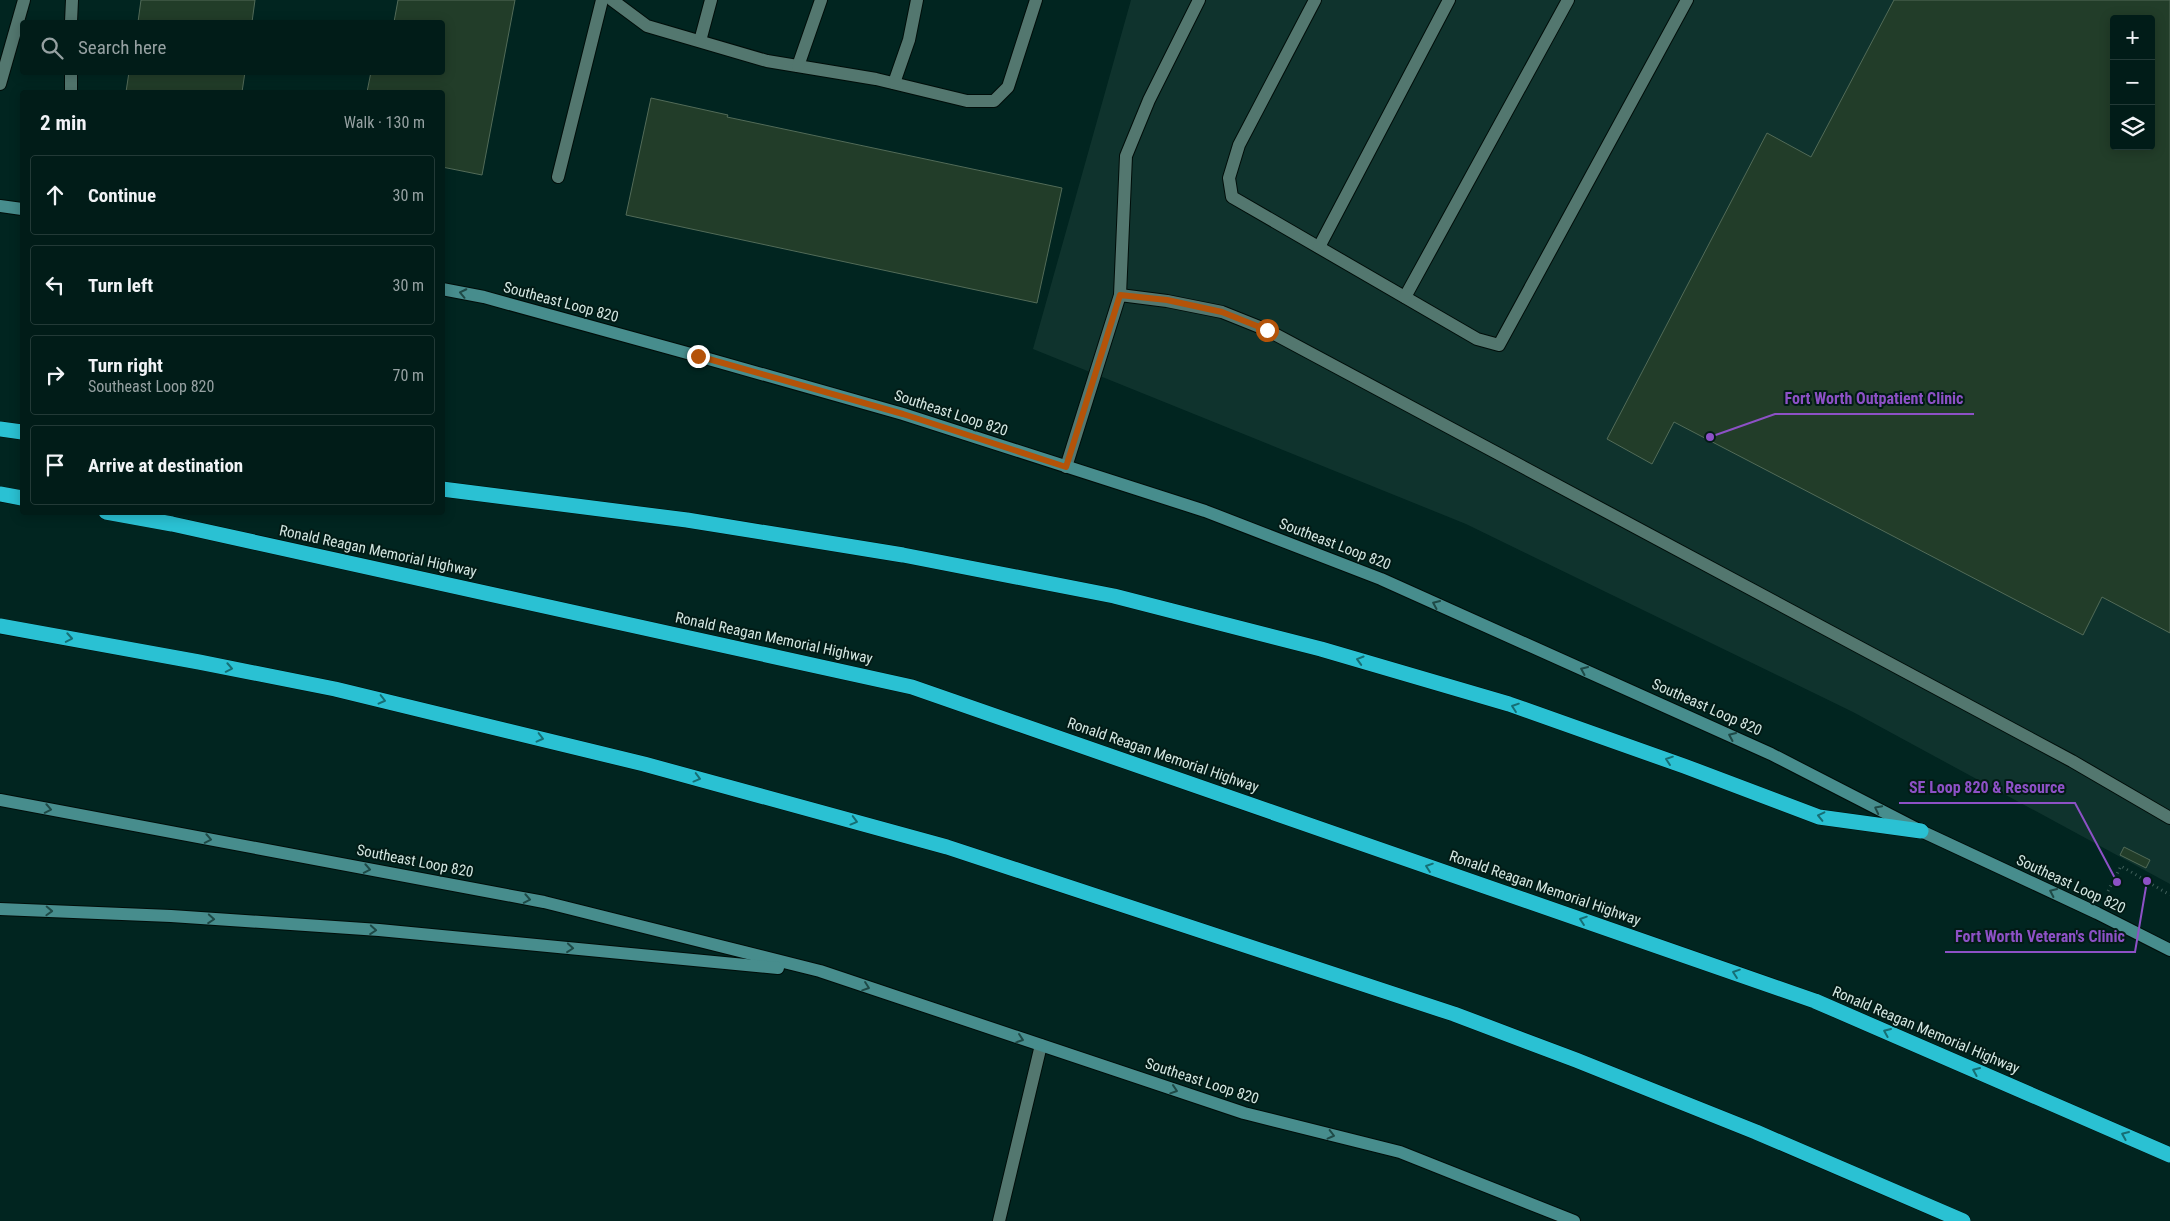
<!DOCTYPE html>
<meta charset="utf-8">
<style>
:root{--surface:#011c18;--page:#0f2925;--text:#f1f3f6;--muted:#96a1a2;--line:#233a37}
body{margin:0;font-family:"Roboto Condensed",sans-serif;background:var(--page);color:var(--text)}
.controls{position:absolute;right:15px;top:15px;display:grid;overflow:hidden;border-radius:5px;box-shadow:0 2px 12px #0003}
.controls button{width:45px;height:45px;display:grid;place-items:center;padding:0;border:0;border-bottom:1px solid var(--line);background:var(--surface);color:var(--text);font:25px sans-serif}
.stop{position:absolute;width:15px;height:15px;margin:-11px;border:4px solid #b45309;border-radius:50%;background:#fff}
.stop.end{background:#b45309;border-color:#fff;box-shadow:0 1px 5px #0008}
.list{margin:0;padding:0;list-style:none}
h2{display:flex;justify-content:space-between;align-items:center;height:65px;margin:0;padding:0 20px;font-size:21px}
h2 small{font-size:16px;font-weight:400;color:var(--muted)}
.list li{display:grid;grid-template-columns:32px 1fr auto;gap:15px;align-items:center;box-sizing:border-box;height:80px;margin:0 10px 10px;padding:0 10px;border:1px solid var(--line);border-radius:5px}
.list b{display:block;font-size:19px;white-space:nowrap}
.list p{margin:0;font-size:16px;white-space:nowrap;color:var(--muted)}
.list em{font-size:16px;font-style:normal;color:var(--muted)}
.icon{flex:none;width:28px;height:28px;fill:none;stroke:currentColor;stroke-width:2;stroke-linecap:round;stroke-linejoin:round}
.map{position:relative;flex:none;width:2170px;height:1221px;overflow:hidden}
.search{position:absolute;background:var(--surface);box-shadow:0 2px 12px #0003;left:20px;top:20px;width:425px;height:55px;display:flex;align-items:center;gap:12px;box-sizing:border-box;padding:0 18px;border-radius:5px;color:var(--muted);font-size:19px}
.panel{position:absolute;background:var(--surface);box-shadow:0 2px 12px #0003;left:20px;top:90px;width:425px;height:425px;border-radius:5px}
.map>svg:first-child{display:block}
.built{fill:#0f332d;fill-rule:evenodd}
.building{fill:#223d29;stroke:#526b58;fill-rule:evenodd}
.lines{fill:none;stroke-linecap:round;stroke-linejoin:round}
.lane-casing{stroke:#000d09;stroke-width:14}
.street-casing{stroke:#000d09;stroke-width:14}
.secondary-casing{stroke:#000d09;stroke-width:14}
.highway-casing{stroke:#000d09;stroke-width:16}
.path{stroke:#41605b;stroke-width:3;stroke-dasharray:1 4;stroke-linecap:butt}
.lane{stroke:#53776f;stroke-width:12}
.street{stroke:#53776f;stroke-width:12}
.secondary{stroke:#478d8d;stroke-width:12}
.highway{stroke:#2ac1d3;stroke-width:15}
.oneway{stroke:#1e4946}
.oneway2{stroke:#166e74}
.route{stroke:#b45309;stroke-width:6}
.labels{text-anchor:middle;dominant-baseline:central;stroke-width:4;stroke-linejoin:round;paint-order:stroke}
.street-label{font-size:15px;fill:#d4e7e2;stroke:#021b16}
.leader{fill:none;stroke:#8d51c6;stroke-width:2}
.callout-dot{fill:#8d51c6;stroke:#021b16;stroke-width:2}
.callout-label{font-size:16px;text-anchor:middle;font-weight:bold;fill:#8d51c6;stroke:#021b16;stroke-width:4;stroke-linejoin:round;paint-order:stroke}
</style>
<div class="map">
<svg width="2170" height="1221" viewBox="0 0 2170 1221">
<rect width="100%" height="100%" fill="#012520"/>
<path class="built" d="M 1131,0 L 2170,0 L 2170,884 L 1853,712 L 1466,524 L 1033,349 ZM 2114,19 L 2151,19 L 2151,146 L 2114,146 Z"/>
<g class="building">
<polygon points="141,0 255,0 252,22 138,22"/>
<polygon points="398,0 515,0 482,175 442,167 442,92 367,92 371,72 442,72 442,22 394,22"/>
<path d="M 1894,0 L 2170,0 L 2170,633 L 2102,597 L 2083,635 L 1674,422 L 1652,464 L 1607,439 L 1767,133 L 1811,157 ZM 2114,19 L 2151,19 L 2151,146 L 2114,146 Z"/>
<polygon points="129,72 245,72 242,92 126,92"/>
<polygon points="651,98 728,115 727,117 1062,188 1037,303 626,215"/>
<polygon points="2124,847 2150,860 2146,868 2120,855"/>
</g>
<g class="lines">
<defs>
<g id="lane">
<polyline points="612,0 647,26 767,61 876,79 967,101 994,101 1008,87 1036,0"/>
<polyline points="1315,0 1239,145 1229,178 1232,197 1477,339 1499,345 1687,0"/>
<polyline points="700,41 711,0"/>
<polyline points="798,66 821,0"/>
<polyline points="894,83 909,40 917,0"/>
<polyline points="558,177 602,0"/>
<polyline points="1319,247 1449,0"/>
<polyline points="1120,295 1126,156 1149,100 1199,0"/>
<polyline points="1405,297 1568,0"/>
<polyline points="1066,467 1120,295 1167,301 1222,312 1267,330 2072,761 2170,818"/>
<polyline points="999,1221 1041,1045"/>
</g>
<g id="street">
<polyline points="71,22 72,0"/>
<polyline points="0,84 24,0"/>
<polyline points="71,92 71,72"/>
</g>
<g id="secondary">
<polyline points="0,206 22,209"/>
<polyline points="442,289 484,297 698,356 903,414 1205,511 1381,579 1771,754 1921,831 2097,913 2170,950"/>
<polyline points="0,800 544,902 820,971 1244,1113 1400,1152 1574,1221"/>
<polyline points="0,909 171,916 379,930 778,968"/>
</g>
<g id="highway">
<polyline points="0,429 22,432"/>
<polyline points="442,489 687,520 903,555 1114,596 1321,649 1509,704 1684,766 1819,817 1921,831"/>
<polyline points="0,494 22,498"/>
<polyline points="106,512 172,524 912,687 1815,1001 2170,1155"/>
<polyline points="0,626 199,662 335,689 644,764 947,847 1454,1014 1576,1060 1756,1132 1963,1221"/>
</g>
</defs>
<use href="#lane" class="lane-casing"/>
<use href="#street" class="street-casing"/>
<use href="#secondary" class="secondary-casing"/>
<use href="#highway" class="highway-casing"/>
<polyline class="path" points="2108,891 2121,866 2170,895"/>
<use href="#lane" class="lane"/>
<use href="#street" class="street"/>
<use href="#secondary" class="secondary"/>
<use href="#highway" class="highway"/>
</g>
<defs><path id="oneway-chevron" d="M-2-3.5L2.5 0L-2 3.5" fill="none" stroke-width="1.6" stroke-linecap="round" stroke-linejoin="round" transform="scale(1.25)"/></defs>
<g class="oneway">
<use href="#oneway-chevron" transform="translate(463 293) rotate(-168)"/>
<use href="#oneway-chevron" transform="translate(1436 604) rotate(-156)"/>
<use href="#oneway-chevron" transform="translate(1584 670) rotate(-156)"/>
<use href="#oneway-chevron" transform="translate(1732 736) rotate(-156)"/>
<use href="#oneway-chevron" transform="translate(48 809) rotate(11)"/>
<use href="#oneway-chevron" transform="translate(1878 809) rotate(-153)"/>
<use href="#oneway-chevron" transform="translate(208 839) rotate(11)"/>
<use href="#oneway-chevron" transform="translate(367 869) rotate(11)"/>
<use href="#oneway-chevron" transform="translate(2053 892) rotate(-155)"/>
<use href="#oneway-chevron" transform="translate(527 899) rotate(11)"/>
<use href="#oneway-chevron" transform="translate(49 911) rotate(2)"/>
<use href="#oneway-chevron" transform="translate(211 919) rotate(4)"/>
<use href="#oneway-chevron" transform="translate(373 930) rotate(4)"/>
<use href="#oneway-chevron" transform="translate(570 948) rotate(5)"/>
<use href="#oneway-chevron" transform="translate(866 987) rotate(19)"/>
<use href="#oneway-chevron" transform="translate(1020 1039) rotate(19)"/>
<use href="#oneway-chevron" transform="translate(1174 1090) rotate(18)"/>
<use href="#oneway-chevron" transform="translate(1331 1135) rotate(14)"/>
</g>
<g class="oneway2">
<use href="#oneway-chevron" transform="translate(69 638) rotate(10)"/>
<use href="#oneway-chevron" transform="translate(1360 660) rotate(-164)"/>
<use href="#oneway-chevron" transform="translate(229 668) rotate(11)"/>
<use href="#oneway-chevron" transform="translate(382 700) rotate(14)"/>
<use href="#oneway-chevron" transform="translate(1515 707) rotate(-161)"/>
<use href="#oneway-chevron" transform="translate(540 738) rotate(14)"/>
<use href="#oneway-chevron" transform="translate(1669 760) rotate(-161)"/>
<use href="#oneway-chevron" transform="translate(697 778) rotate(15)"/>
<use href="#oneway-chevron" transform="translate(1821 816) rotate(-167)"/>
<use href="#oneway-chevron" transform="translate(854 821) rotate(15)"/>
<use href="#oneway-chevron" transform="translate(1429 867) rotate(-161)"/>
<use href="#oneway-chevron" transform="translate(1583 920) rotate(-161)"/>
<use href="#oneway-chevron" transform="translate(1736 973) rotate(-161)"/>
<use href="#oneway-chevron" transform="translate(1887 1032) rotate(-157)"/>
<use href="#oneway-chevron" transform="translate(1976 1071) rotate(-157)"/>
<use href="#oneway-chevron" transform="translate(2125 1135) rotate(-157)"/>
</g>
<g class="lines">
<polyline class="route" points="698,356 903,414 1066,467 1120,295 1167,300 1222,312 1267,330"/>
</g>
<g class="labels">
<g class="street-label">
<text transform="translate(561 302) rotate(15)">Southeast Loop 820</text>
<text transform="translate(951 413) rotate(18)">Southeast Loop 820</text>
<text transform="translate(1335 544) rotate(21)">Southeast Loop 820</text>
<text transform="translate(378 551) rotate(12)">Ronald Reagan Memorial Highway</text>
<text transform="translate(774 638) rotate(12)">Ronald Reagan Memorial Highway</text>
<text transform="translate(1707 707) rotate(24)">Southeast Loop 820</text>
<text transform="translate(1163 755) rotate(19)">Ronald Reagan Memorial Highway</text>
<text transform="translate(415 861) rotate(11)">Southeast Loop 820</text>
<text transform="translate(2071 884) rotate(25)">Southeast Loop 820</text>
<text transform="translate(1545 888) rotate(19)">Ronald Reagan Memorial Highway</text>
<text transform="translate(1926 1030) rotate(23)">Ronald Reagan Memorial Highway</text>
<text transform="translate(1202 1081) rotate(18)">Southeast Loop 820</text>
</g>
</g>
<path class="leader" d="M1710 437L1775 414H1974M2117 882L2075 803H1899M2147 881L2135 952H1945"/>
<g class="callout-dot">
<circle cx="1710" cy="437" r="5"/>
<circle cx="2117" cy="882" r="5"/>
<circle cx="2147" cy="881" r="5"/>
</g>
<g class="callout-label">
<text x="1874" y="404">Fort Worth Outpatient Clinic</text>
<text x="1987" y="793">SE Loop 820 &amp; Resource</text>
<text x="2040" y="942">Fort Worth Veteran's Clinic</text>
</g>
</svg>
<div class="controls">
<button>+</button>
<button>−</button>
<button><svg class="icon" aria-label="layers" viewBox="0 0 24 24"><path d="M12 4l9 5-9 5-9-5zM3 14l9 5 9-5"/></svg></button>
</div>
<div class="stop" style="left:1267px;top:330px"></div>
<div class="stop end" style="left:698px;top:356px"></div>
<div class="search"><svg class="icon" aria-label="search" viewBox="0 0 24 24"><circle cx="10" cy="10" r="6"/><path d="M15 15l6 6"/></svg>Search here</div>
<section class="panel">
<h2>2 min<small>Walk · 130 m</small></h2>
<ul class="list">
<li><svg class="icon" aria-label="ahead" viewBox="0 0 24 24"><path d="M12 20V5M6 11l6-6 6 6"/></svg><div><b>Continue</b></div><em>30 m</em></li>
<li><svg class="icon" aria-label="left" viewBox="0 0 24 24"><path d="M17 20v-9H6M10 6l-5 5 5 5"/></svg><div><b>Turn left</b></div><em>30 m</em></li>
<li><svg class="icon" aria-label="right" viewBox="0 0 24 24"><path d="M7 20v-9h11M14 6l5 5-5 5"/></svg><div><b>Turn right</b><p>Southeast Loop 820</p></div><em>70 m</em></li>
<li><svg class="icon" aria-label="arrive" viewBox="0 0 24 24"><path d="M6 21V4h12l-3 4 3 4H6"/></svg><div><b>Arrive at destination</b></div></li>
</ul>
</section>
</div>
